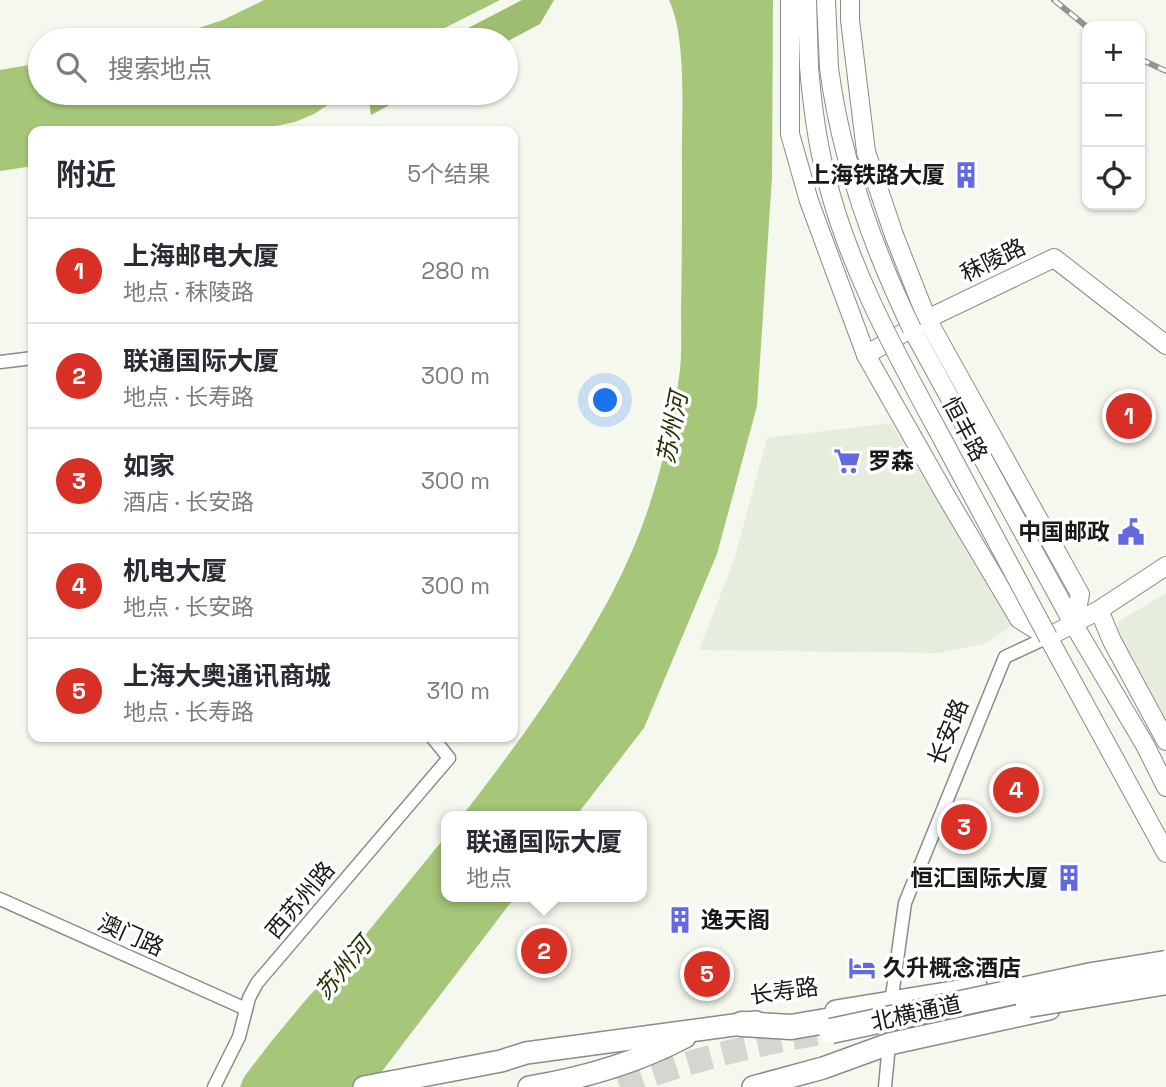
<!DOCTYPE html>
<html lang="zh">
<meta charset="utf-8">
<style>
:root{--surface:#fff;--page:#f2f2f3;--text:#2b2b33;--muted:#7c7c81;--line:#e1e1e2;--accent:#d93025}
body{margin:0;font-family:"Space Grotesk","Noto Sans SC",sans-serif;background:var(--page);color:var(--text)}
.controls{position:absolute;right:21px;top:21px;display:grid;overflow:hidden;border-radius:14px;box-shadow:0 2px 5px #0004}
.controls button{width:63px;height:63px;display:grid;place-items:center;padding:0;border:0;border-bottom:2px solid var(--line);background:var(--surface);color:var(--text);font:35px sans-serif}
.you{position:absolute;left:606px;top:401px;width:24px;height:24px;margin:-18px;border:5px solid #fff;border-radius:50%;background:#1a73e8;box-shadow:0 0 0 10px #1a73e833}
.badge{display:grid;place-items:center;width:46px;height:46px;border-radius:50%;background:var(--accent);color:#fff;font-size:23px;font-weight:700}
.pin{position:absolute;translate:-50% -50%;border:4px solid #fff;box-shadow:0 2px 7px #0006}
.popup{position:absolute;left:441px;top:811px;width:206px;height:91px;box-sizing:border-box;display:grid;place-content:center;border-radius:14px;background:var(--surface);filter:drop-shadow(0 2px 5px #0005);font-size:23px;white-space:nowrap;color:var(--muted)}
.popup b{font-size:26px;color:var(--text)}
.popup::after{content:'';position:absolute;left:50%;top:100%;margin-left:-14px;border:14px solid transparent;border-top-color:var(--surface)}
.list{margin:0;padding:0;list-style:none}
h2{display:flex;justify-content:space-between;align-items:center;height:91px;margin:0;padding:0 28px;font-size:30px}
h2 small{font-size:23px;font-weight:400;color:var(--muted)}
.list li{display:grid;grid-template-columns:46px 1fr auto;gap:21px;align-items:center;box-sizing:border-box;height:105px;padding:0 28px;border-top:2px solid var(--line)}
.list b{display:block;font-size:26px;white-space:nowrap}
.list p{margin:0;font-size:23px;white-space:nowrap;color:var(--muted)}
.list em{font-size:23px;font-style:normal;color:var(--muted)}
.icon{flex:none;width:38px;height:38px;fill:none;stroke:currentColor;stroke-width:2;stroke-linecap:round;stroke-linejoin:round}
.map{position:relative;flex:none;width:1166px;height:1087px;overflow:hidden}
.search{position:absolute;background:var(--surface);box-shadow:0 2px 5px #0004;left:28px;top:28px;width:490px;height:77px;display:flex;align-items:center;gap:18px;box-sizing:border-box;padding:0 24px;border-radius:38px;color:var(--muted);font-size:26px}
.panel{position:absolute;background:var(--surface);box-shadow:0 2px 5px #0004;left:28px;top:126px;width:490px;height:616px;border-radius:14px}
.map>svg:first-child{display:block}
.built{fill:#e6eddd}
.forest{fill:#9ebd70}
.water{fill:#a6c679}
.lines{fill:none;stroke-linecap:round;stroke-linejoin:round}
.highway-tunnel{stroke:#d3d7cf;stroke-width:24;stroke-dasharray:24 12;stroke-linecap:butt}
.street-casing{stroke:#898d85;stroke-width:15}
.secondary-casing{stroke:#898d85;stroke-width:20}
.primary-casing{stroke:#898d85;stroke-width:24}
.highway-casing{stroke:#898d85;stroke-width:27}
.street{stroke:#fff;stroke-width:12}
.secondary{stroke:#fff;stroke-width:18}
.primary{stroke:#fff;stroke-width:21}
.highway{stroke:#fff;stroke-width:24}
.rail-casing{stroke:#91948e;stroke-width:6}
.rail{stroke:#fff;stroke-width:3.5;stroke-dasharray:10;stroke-linecap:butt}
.secondary-bridge-casing{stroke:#898d85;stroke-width:20;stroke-linecap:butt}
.highway-bridge-casing{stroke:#898d85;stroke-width:27;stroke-linecap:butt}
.secondary-bridge{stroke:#fff;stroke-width:18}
.highway-bridge{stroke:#fff;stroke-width:24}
.labels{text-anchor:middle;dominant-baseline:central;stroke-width:7;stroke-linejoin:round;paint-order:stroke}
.poi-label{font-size:23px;font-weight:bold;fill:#191a17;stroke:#fff;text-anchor:end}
.street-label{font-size:23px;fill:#191a17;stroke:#fff}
.water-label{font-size:24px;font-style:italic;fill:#243700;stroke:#fff}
</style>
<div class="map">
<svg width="1166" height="1087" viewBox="0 0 1166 1087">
<rect width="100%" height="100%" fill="#f4f8ef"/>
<g class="built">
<polygon points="891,423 1012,626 984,644 938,653 699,650 734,560 767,438"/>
<polygon points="1166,593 1166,724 1115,633 1119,621"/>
</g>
<g class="forest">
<polygon points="522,0 554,0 540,24 506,42 506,40 445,40"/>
<polygon points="368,93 412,93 371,115"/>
</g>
<g class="water">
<polygon points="264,0 500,0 421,40 162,40 223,20"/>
<path d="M 669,0 L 773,0 L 772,177 L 757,406 L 717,554 L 644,728 L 576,816 L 462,816 C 527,732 603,629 641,529 C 660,478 673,424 680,370 C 682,351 681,331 681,311 C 682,264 682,216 682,168 C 681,123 688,40 669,0 Z"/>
<polygon points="40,63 40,93 346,93 314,114 295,122 252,131 33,131 33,166 0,171 0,70"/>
<polygon points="446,836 446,897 515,897 370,1087 240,1087 244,1077 270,1043 309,996 353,950"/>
</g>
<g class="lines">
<path class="highway-tunnel" d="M 620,1087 C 685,1061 752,1045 820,1033"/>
<defs>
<g id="street">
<polyline points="0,362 33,358"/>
<polyline points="0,899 246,1009"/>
<polyline points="891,1003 905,903 1005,657 1048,637"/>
<polyline points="214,1087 239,1037 249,998 257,983 449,758 432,737"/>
<polyline points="885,1087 889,1044"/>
</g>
<g id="secondary">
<polyline points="790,0 790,134 809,201 866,355 946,496 1019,619 1048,637 1166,853"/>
<polyline points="807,0 809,67"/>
<polyline points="826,0 829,68"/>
<polyline points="850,0 850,20 866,152 894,235 927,319 1080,594 1074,625"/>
<polyline points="912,329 1074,625 1145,745 1166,787"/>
<polyline points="866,355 927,319 1054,258 1166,345"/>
<polyline points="1099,610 1112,641 1166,741"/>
<polyline points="1048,637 1099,610 1166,566"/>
</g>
<g id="primary">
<polyline points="836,1011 977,988"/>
<polyline points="364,1087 501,1061 526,1053 756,1022"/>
<path d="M 529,1087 C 584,1078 636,1063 685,1037"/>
<polyline points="753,1087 823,1068 889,1044 1049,1009"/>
</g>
<polyline id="highway" points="742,1024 791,1027 855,1016"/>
</defs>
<use href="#street" class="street-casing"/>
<use href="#secondary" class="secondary-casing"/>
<use href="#primary" class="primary-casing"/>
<use href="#highway" class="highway-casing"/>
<use href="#street" class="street"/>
<use href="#secondary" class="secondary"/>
<use href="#primary" class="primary"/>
<use href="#highway" class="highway"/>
<defs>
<g id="rail">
<polyline points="1054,0 1087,27"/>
<polyline points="1140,59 1166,71"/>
</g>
</defs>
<use href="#rail" class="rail-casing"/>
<use href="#rail" class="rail"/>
<defs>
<g id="secondary-bridge">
<path d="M 809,67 C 812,102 816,137 825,172 C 847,267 899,359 945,444 C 980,509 1014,573 1048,637"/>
<path d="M 829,68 C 841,160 872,246 912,329"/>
</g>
<g id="highway-bridge">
<polyline points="1028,1005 1166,982"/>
<polyline points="831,1031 1092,975 1166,963"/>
</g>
</defs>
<use href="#secondary-bridge" class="secondary-bridge-casing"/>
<use href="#highway-bridge" class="highway-bridge-casing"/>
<use href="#secondary-bridge" class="secondary-bridge"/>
<use href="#highway-bridge" class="highway-bridge"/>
</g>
<defs>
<symbol id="building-bare" viewBox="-9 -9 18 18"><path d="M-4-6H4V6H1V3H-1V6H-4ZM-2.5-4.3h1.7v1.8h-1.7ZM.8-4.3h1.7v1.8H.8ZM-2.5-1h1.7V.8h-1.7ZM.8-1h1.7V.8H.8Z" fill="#6269e1" stroke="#fff" stroke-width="2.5" paint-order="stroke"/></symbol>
<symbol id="supermarket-bare" viewBox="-9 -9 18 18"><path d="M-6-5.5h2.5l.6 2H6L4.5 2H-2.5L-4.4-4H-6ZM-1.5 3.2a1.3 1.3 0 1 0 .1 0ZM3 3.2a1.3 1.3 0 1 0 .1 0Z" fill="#6269e1" stroke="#fff" stroke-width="2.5" paint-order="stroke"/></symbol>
<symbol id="civic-bare" viewBox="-9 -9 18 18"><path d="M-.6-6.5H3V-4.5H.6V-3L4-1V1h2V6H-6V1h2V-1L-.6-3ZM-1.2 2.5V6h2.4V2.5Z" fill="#6269e1" stroke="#fff" stroke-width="2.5" paint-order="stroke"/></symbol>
<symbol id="hotel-bare" viewBox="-9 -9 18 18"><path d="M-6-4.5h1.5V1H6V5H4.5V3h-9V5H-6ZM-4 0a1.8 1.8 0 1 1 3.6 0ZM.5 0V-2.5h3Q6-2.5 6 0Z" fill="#6269e1" stroke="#fff" stroke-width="2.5" paint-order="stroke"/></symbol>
</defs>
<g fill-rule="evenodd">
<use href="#building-bare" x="947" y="156" width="38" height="38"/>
<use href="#supermarket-bare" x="828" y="442" width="38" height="38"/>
<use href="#civic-bare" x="1112" y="513" width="38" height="38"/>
<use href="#building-bare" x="1050" y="859" width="38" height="38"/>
<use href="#building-bare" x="661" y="901" width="38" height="38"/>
<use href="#hotel-bare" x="843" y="949" width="38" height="38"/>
</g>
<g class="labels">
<g class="poi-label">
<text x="945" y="175">上海铁路大厦</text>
<text x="868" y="461" text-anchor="start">罗森</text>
<text x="1110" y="532">中国邮政</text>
<text x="1048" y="878">恒汇国际大厦</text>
<text x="701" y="920" text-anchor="start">逸天阁</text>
<text x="883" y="968" text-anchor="start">久升概念酒店</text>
</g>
<g class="street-label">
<text transform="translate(993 260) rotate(-26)">秣陵路</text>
<text transform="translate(965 429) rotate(62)">恒丰路</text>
<text transform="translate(948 732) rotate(-68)">长安路</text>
<text transform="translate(300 900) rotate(-50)">西苏州路</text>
<text transform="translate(131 935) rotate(24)">澳门路</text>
<text transform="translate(784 991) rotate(-8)">长寿路</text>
<text transform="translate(916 1013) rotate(-12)">北横通道</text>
</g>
<g class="water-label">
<text transform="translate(672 428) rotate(-79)">苏州河</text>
<text transform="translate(343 968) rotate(-50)">苏州河</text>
</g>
</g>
</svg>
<div class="controls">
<button>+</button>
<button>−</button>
<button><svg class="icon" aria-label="locate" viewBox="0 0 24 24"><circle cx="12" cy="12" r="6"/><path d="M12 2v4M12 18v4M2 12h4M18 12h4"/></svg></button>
</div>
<div class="you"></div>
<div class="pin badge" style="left:1129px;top:416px">1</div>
<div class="pin badge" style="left:544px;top:951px">2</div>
<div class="popup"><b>联通国际大厦</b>地点</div>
<div class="pin badge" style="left:964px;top:827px">3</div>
<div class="pin badge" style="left:1016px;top:790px">4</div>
<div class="pin badge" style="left:707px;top:974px">5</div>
<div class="search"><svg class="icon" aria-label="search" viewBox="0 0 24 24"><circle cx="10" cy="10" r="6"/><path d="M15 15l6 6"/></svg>搜索地点</div>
<section class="panel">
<h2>附近<small>5个结果</small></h2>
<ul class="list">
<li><span class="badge">1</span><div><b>上海邮电大厦</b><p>地点 · 秣陵路</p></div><em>280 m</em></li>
<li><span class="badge">2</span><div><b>联通国际大厦</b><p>地点 · 长寿路</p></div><em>300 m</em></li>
<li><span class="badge">3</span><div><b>如家</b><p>酒店 · 长安路</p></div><em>300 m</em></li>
<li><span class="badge">4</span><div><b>机电大厦</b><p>地点 · 长安路</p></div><em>300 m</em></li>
<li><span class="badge">5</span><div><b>上海大奥通讯商城</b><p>地点 · 长寿路</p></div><em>310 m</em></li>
</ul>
</section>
</div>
